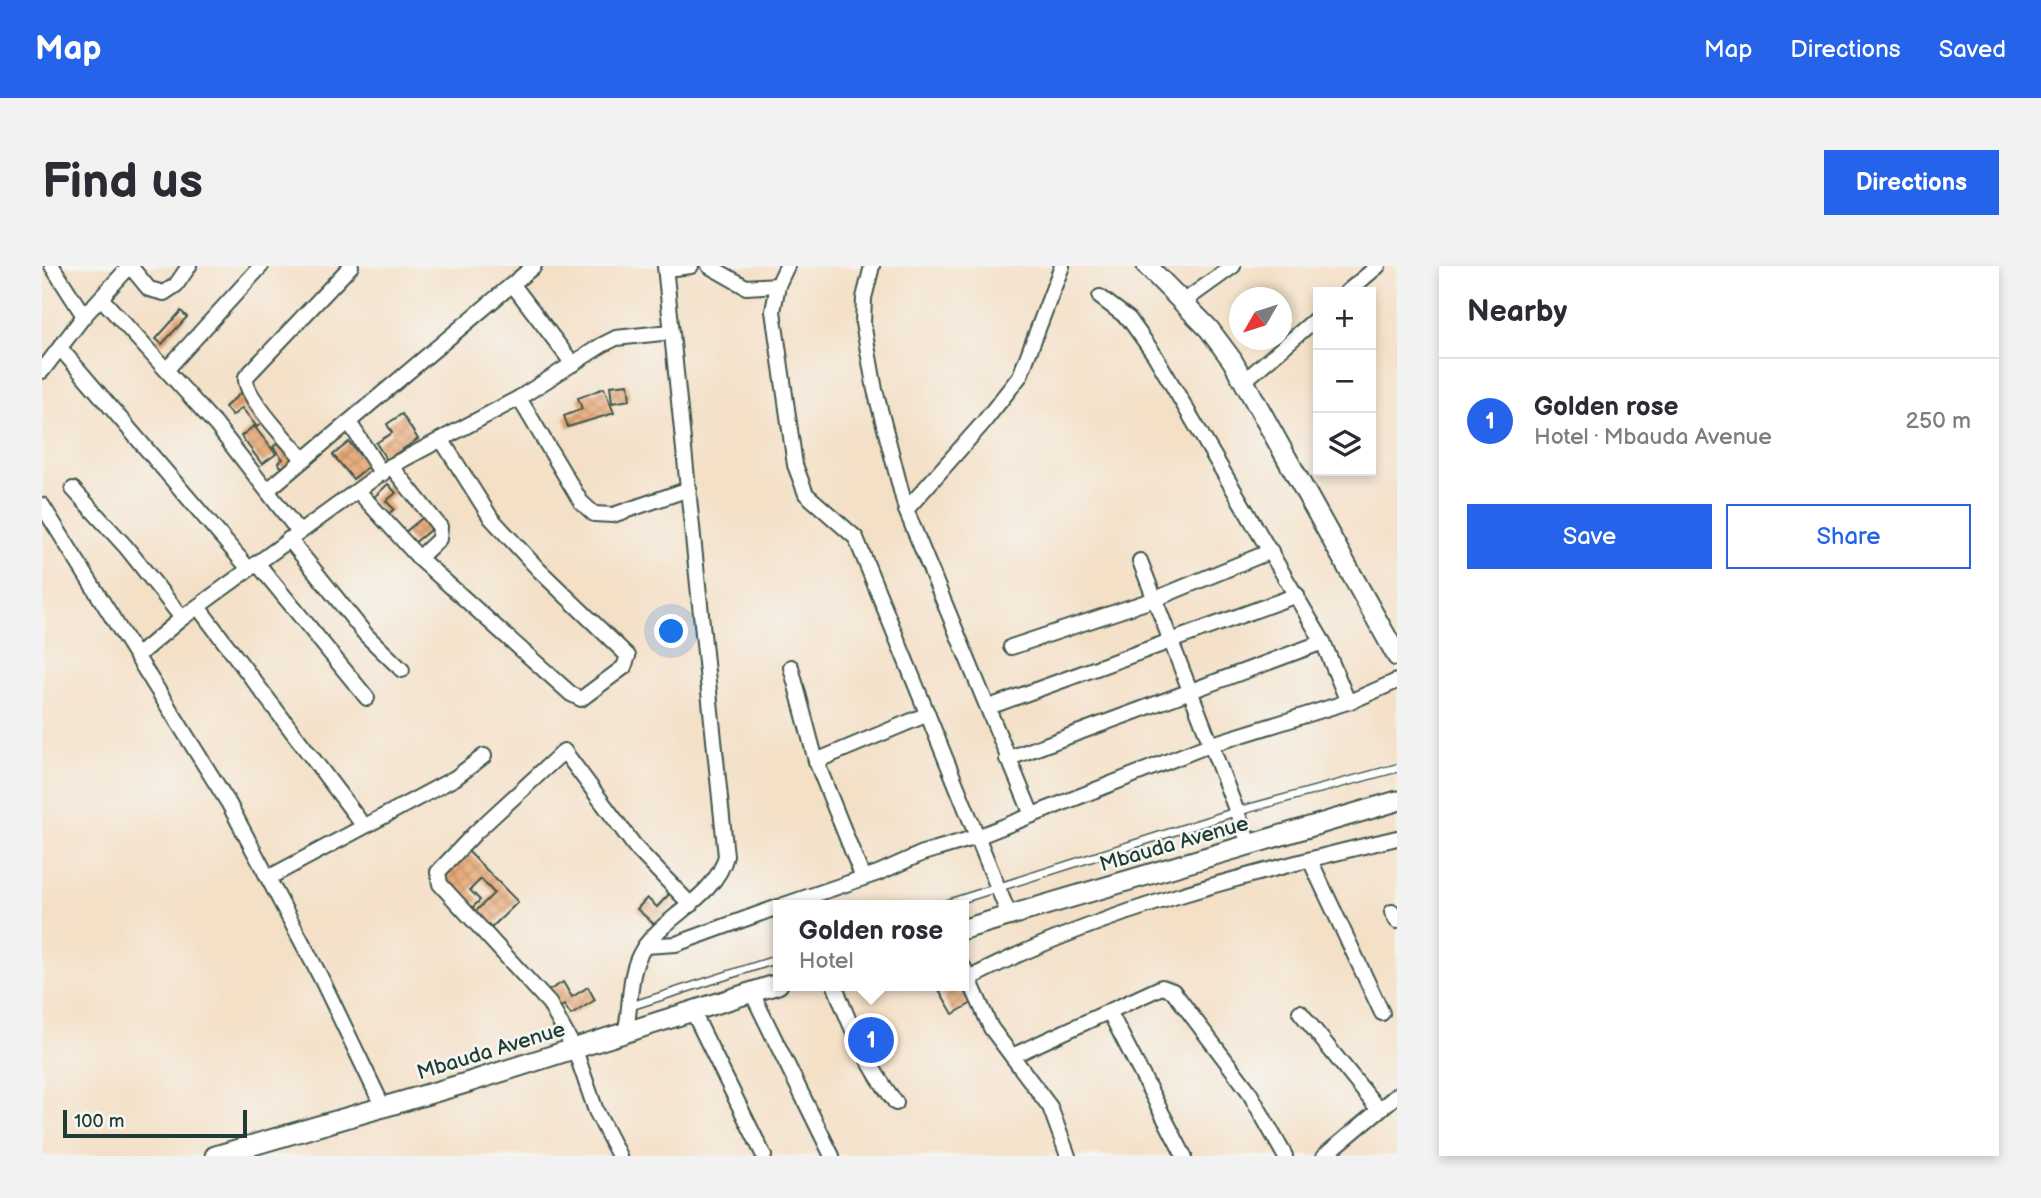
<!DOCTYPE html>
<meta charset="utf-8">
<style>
:root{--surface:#fff;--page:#f2f2f3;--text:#2b2b33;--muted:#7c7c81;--line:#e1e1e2;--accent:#2563eb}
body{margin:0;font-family:"Balsamiq Sans",sans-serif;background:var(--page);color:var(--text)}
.controls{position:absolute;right:21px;top:21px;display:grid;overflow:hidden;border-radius:0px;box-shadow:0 4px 10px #0003}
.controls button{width:63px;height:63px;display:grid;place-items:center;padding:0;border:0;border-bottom:2px solid var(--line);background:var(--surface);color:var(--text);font:35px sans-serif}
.compass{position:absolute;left:1187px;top:21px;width:63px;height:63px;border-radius:50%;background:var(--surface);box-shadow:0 4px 10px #0003;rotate:231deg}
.scale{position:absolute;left:21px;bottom:18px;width:184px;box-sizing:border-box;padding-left:7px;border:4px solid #1f3d34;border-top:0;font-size:19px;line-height:24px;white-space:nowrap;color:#1f3d34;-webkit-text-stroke:5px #f6f6f2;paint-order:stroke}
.you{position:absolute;left:630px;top:366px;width:24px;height:24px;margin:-18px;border:5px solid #fff;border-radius:50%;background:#1a73e8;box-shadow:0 0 0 10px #1a73e833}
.badge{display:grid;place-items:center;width:46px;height:46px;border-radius:50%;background:var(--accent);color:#fff;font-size:23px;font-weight:700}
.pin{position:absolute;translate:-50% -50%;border:4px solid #fff;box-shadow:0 2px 7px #0006}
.popup{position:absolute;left:731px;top:634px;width:196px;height:91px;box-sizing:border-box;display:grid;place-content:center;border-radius:0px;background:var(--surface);filter:drop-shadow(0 2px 5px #0005);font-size:23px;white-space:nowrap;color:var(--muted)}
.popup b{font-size:26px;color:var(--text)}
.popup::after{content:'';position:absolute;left:50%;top:100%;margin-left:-14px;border:14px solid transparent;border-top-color:var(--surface)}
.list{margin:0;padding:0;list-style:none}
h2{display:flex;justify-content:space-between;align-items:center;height:91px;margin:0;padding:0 28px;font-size:30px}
h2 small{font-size:23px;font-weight:400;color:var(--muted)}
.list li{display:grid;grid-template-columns:46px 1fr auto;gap:21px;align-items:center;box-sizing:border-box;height:126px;padding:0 28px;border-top:2px solid var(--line)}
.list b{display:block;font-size:26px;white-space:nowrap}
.list p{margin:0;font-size:23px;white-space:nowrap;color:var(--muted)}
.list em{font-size:23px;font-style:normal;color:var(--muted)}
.actions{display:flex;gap:14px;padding:21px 28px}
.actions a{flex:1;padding:16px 0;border:2px solid var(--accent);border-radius:0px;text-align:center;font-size:24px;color:var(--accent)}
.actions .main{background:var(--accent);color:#fff}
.icon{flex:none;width:38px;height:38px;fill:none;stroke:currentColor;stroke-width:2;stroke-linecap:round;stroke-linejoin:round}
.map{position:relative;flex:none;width:1355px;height:890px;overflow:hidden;border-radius:0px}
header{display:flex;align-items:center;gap:42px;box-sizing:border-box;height:98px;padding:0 35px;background:var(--accent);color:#fff}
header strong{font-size:33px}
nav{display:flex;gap:38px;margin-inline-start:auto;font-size:24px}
.intro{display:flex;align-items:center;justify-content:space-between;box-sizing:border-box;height:168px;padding:0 42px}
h1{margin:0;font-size:49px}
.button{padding:18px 32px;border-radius:0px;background:var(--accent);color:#fff;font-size:24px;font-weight:700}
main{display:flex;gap:42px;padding:0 42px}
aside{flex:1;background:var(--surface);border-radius:0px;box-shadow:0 4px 10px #0003}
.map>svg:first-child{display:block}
.building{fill:url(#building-cross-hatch)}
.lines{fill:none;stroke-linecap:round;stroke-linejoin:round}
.lane-casing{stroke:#3f554a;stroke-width:10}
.street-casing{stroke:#3f554a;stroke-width:18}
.secondary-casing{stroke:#3f554a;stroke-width:23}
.lane{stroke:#fff;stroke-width:7}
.street{stroke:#fff;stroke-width:14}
.secondary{stroke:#fff;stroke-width:19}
.labels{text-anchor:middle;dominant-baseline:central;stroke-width:5;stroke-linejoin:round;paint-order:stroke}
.street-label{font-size:21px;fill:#1f3d34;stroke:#f6f6f2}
</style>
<header>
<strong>Map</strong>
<nav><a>Map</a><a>Directions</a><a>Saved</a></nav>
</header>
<div class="intro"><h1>Find us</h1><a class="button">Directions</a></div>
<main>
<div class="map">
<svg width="1355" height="890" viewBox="0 0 1355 890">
<defs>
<pattern id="building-cross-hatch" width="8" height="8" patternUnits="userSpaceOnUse" patternTransform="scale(1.75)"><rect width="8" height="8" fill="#e8a570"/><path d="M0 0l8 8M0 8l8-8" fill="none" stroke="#bb885d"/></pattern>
</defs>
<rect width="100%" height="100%" fill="#f6f6f2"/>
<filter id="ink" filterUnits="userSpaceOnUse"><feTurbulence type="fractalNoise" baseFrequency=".0143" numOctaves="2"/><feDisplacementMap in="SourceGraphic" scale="14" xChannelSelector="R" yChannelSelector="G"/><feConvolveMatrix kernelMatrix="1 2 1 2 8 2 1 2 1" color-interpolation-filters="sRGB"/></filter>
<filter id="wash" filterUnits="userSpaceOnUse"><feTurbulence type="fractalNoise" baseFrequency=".00686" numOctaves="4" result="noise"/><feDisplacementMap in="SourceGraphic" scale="28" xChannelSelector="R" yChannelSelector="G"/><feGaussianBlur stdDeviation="1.57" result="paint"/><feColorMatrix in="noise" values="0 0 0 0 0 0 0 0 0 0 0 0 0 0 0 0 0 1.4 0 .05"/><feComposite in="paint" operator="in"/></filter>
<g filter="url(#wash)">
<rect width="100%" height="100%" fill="#f4e0c7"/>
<g id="blocks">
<g class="building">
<polygon points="139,45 145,51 120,78 114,73"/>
<polygon points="586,118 588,134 570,137 568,120"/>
<polygon points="562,122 572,147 526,161 522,150 540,143 536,132"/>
<polygon points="200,126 223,154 215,161 200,142 190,150 183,141"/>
<polygon points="360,148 376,173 345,194 334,177 350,167 345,158"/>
<polygon points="212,160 234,188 220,198 199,170"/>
<polygon points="238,175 253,193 241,203 236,197 241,193 231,181"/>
<polygon points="307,176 327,200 311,213 291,189"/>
<polygon points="346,218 354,227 344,235 352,243 344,250 329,234"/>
<polygon points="384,249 393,260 371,278 362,267"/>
<polygon points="425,584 476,636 448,663 432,647 452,627 439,613 428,624 438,634 429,643 399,610"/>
<polygon points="630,625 639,633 614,660 595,643 605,632 615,641"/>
<polygon points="521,716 530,731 546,721 553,734 529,749 522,739 517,742 506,725"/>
<polygon points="899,720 920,720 930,737 911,748 896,722"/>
</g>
</g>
</g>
<g filter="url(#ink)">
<use href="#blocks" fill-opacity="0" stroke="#3f554a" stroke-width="2"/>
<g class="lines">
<defs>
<g id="lane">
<polyline points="901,639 1193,546 1355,502"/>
<polyline points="589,740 736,693"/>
</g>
<g id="street">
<polyline points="88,0 107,23 122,27 134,19 147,0"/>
<polyline points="667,0 704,21 736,19"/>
<polyline points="745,0 736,19 731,45 753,199 764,228 814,272 967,649"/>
<polyline points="830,0 822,32 821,57 833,124 864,244 990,549"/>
<polyline points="624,3 649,0"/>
<polyline points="471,19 531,98"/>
<polyline points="1305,26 1336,0"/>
<polyline points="1058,31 1087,53 1112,88 1281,376 1306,436"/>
<polyline points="59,32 174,159 257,266"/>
<polyline points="1141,36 1191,0"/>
<polyline points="42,50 88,0"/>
<polyline points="18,82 207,303"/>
<polyline points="126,102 219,0"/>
<polyline points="0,105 42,50 10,0"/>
<polyline points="1202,115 1276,51"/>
<polyline points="477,132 539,236 552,248 571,249 647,223"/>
<polyline points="307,156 340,208"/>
<path d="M 261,193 C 248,177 201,130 204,111 L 309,0"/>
<polyline points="349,200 398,261 397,273 377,292"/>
<polyline points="31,223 84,281 140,352"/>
<polyline points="227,223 492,0"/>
<polyline points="316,225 377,292 529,428 539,433 582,401 586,390 497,304 449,252 399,173"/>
<polyline points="0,239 187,538 279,712 341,841"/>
<polyline points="864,244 941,157 978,110 1020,0"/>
<polyline points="247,273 324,369 360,404"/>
<polyline points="1098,295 1208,580"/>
<polyline points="215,297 325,432"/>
<polyline points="156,341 321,559"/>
<polyline points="969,381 1113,333 1229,285"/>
<polyline points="96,389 140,352 349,200 477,132 560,79 574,72 629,66"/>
<polyline points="749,401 774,495 821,612"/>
<polyline points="947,441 1255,329"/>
<polyline points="965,493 1281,376"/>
<polyline points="774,495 886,448"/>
<polyline points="1268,594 1340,747"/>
<polyline points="226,612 413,512 442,490"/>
<polyline points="742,639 836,607 881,587 935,571 1167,479 1312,434 1355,415"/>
<polyline points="1350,646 1355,655"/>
<polyline points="603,680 634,678 736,641"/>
<polyline points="922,702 949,762 1008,841 1026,890"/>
<path d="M 926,713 C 1056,645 1213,606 1355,572"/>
<path d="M 793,720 C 809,763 826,800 854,837"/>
<polyline points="710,727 790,890"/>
<polyline points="1067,745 1142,890"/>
<polyline points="1258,746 1337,844"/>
<polyline points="652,748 722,890"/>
<path d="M 583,768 C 590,740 585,708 601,683 C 623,649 673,632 684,590 L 623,0"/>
<polyline points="970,790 1120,721 1131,725 1206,824 1243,890"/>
<polyline points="577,890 554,845 533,784 507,737 398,618 396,606 434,566 522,485 595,583 649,639"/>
<polyline points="1282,890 1355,829"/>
</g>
<g id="secondary">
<polyline points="1105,0 1167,63 1190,94 1355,390"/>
<polyline points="922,663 1355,535"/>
<polyline points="173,890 424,817 736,718"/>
</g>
</defs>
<use href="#lane" class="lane-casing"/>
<use href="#street" class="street-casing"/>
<use href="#secondary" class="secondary-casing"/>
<use href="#lane" class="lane"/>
<use href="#street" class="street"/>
<use href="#secondary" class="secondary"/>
</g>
</g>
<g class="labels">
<g class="street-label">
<text transform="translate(1132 578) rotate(-16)">Mbauda Avenue</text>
<text transform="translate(449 785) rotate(-17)">Mbauda Avenue</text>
</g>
</g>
</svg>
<div class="controls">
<button>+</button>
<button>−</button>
<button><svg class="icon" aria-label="layers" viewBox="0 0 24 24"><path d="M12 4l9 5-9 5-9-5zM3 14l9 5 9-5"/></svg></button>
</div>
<svg class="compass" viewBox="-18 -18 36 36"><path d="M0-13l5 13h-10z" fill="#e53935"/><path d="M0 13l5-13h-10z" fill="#7c7c81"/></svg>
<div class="scale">100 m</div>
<div class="you"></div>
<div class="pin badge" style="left:829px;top:774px">1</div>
<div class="popup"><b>Golden rose</b>Hotel</div>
</div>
<aside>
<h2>Nearby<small></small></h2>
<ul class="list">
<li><span class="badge">1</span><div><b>Golden rose</b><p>Hotel · Mbauda Avenue</p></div><em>250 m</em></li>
</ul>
<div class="actions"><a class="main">Save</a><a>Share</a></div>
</aside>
</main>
